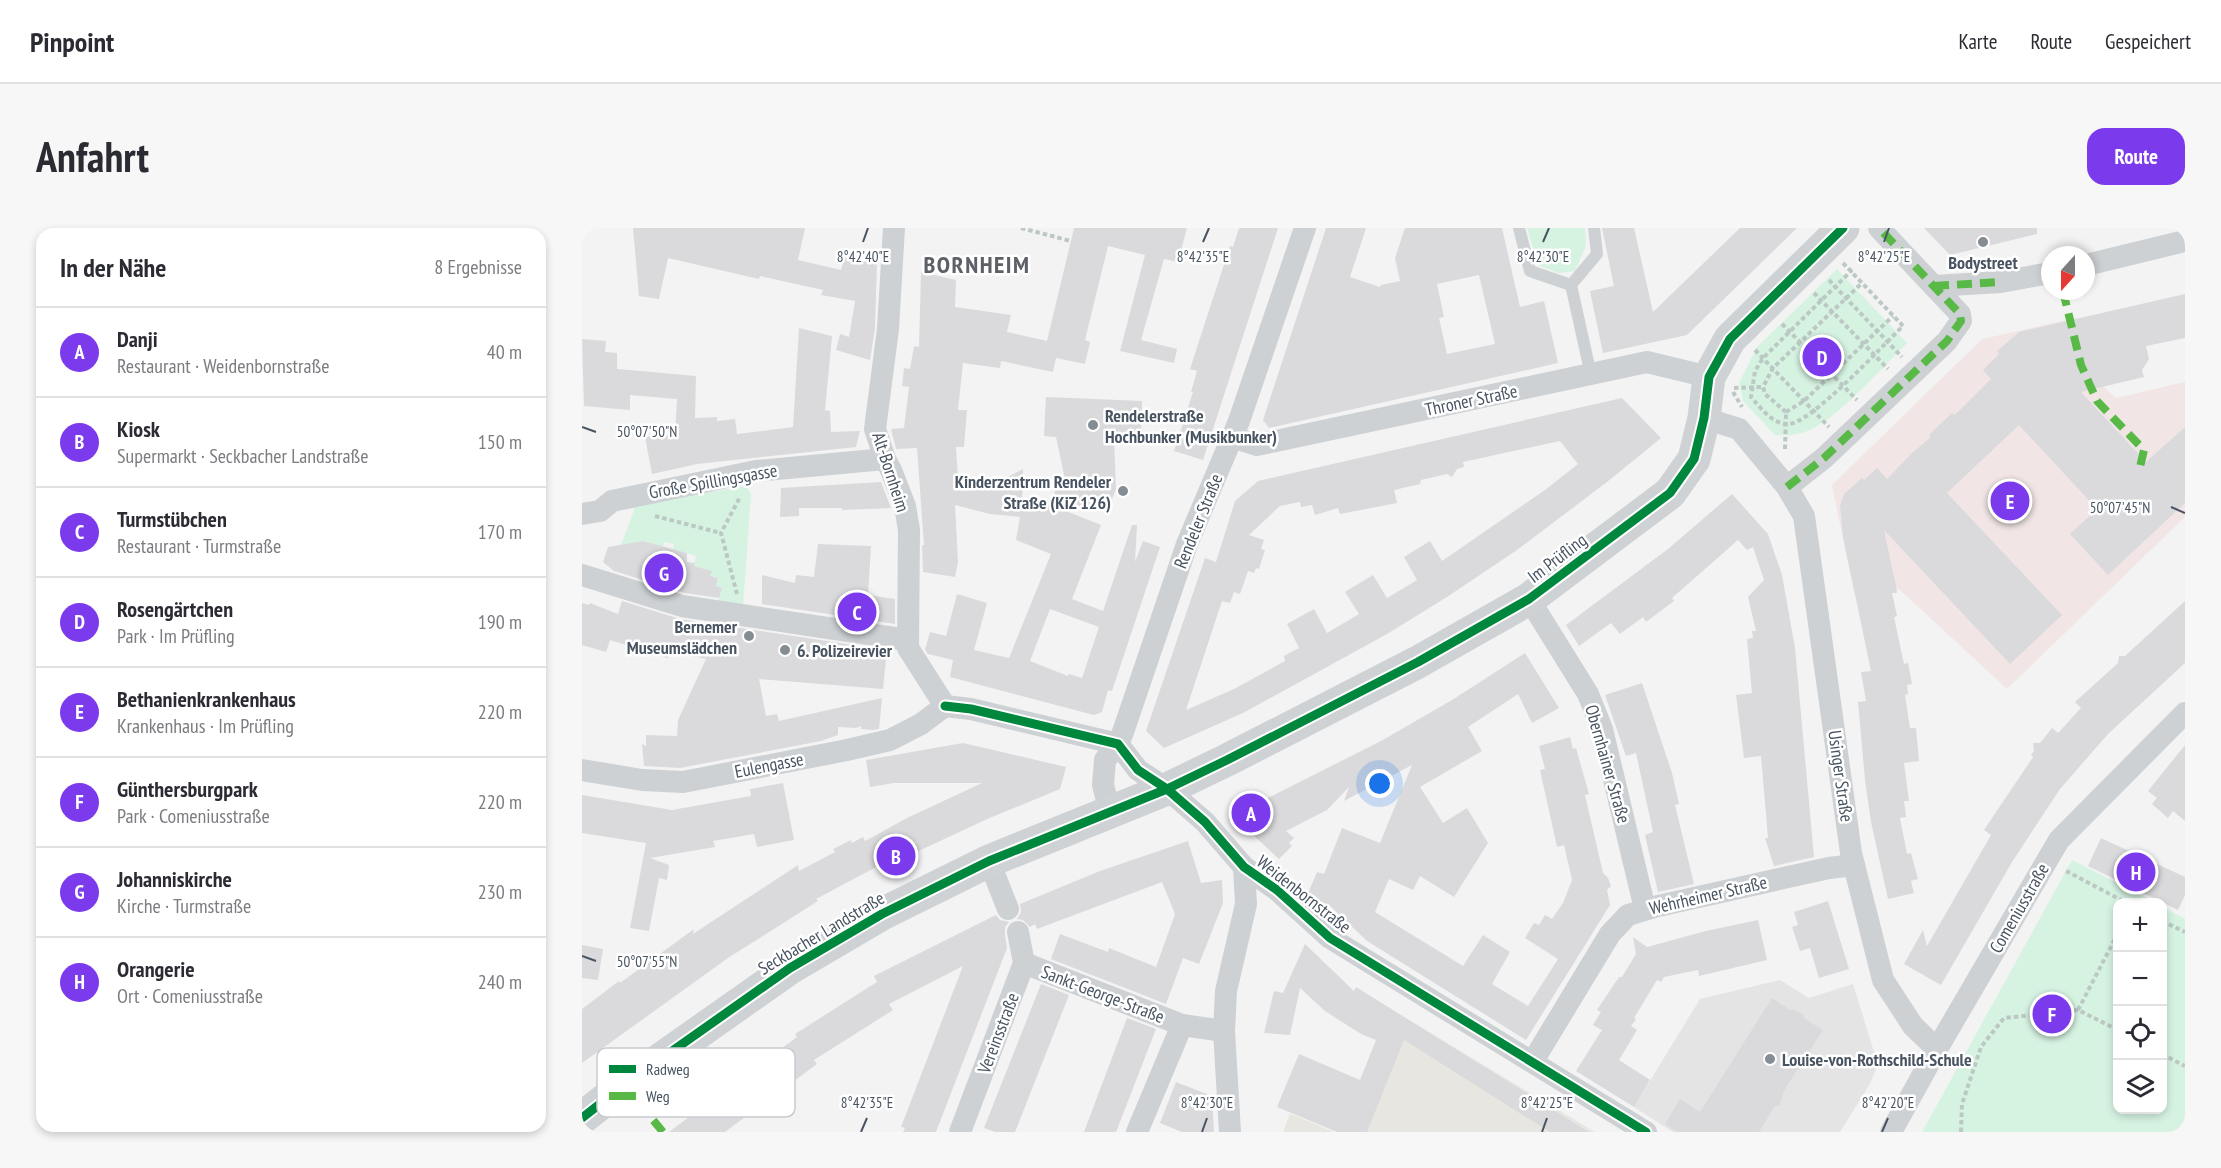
<!DOCTYPE html>
<html lang="de">
<meta charset="utf-8">
<style>
:root{--surface:#fff;--page:#f7f7f7;--text:#2b2b33;--muted:#7c7c81;--line:#e1e1e2;--accent:#7c3aed}
body{margin:0;font-family:"PT Sans Narrow",sans-serif;background:var(--page);color:var(--text)}
.controls{position:absolute;right:18px;bottom:18px;display:grid;overflow:hidden;border-radius:12px;box-shadow:0 3px 9px #0003}
.controls button{width:54px;height:54px;display:grid;place-items:center;padding:0;border:0;border-bottom:2px solid var(--line);background:var(--surface);color:var(--text);font:30px sans-serif}
.compass{position:absolute;left:1459px;top:18px;width:54px;height:54px;border-radius:50%;background:var(--surface);box-shadow:0 3px 9px #0003;rotate:201deg}
.you{position:absolute;left:798px;top:556px;width:21px;height:21px;margin:-15px;border:4px solid #fff;border-radius:50%;background:#1a73e8;box-shadow:0 0 0 9px #1a73e833}
.badge{display:grid;place-items:center;width:39px;height:39px;border-radius:50%;background:var(--accent);color:#fff;font-size:20px;font-weight:700}
.pin{position:absolute;translate:-50% -50%;border:3px solid #fff;box-shadow:0 2px 6px #0006}
.list{margin:0;padding:0;list-style:none}
h2{display:flex;justify-content:space-between;align-items:center;height:78px;margin:0;padding:0 24px;font-size:26px}
h2 small{font-size:20px;font-weight:400;color:var(--muted)}
.list li{display:grid;grid-template-columns:39px 1fr auto;gap:18px;align-items:center;box-sizing:border-box;height:90px;padding:0 24px;border-top:2px solid var(--line)}
.list b{display:block;font-size:22px;white-space:nowrap}
.list p{margin:0;font-size:20px;white-space:nowrap;color:var(--muted)}
.list em{font-size:20px;font-style:normal;color:var(--muted)}
.icon{flex:none;width:33px;height:33px;fill:none;stroke:currentColor;stroke-width:2;stroke-linecap:round;stroke-linejoin:round}
.map{position:relative;flex:none;width:1603px;height:904px;overflow:hidden;border-radius:18px}
header{display:flex;align-items:center;gap:36px;box-sizing:border-box;height:84px;padding:0 30px;background:var(--surface);border-bottom:2px solid var(--line)}
header strong{font-size:28px}
nav{display:flex;gap:33px;margin-inline-start:auto;font-size:21px}
.intro{display:flex;align-items:center;justify-content:space-between;box-sizing:border-box;height:144px;padding:0 36px}
h1{margin:0;font-size:42px}
.button{padding:15px 27px;border-radius:18px;background:var(--accent);color:#fff;font-size:21px;font-weight:700}
main{display:flex;gap:36px;padding:0 36px}
aside{flex:1;background:var(--surface);border-radius:18px;box-shadow:0 3px 9px #0003}
.map>svg:first-child{display:block}
.commercial{fill:#e7e6e1}
.education{fill:#e4e4e5}
.medical{fill:#f1e6e5}
.green{fill:#d6f3e2}
.building{fill:#dadadc;fill-rule:evenodd}
.lines{fill:none;stroke-linecap:round;stroke-linejoin:round}
.path{stroke:#bbc8c4;stroke-width:4;stroke-dasharray:4.5 3;stroke-linecap:butt}
.lane{stroke:#ced1d4;stroke-width:12}
.street{stroke:#ced1d4;stroke-width:22}
.secondary{stroke:#cfd2d5;stroke-width:33}
.quiet{stroke:#58b947;stroke-width:8;stroke-dasharray:15 8;stroke-linecap:butt}
.cycleway-casing{stroke:#fff;stroke-width:13}
.cycleway{stroke:#00873e;stroke-width:9}
.ticks{fill:none;stroke:#485461;stroke-width:2}
.poi-dot{fill:#848c94;stroke:#fff;stroke-width:2}
.labels{text-anchor:middle;dominant-baseline:central;stroke-width:5;stroke-linejoin:round;paint-order:stroke}
.poi-label{font-size:18px;font-weight:bold;fill:#485461;stroke:#fff;text-anchor:start}
.street-label{font-size:18px;fill:#485461;stroke:#fff}
.district-label{font-size:24px;font-weight:bold;letter-spacing:1.5px;fill:#5d6167;stroke:#fff}
.key{fill:#fff;stroke:#c8ccd0;stroke-width:1.5}
.key-label{font-size:16px;fill:#485461}
.ticks-label{font-size:15px;text-anchor:middle;fill:#485461;stroke:#fff;stroke-width:5;stroke-linejoin:round;paint-order:stroke}
</style>
<header>
<strong>Pinpoint</strong>
<nav><a>Karte</a><a>Route</a><a>Gespeichert</a></nav>
</header>
<div class="intro"><h1>Anfahrt</h1><a class="button">Route</a></div>
<main>
<aside>
<h2>In der Nähe<small>8 Ergebnisse</small></h2>
<ul class="list">
<li><span class="badge">A</span><div><b>Danji</b><p>Restaurant · Weidenbornstraße</p></div><em>40 m</em></li>
<li><span class="badge">B</span><div><b>Kiosk</b><p>Supermarkt · Seckbacher Landstraße</p></div><em>150 m</em></li>
<li><span class="badge">C</span><div><b>Turmstübchen</b><p>Restaurant · Turmstraße</p></div><em>170 m</em></li>
<li><span class="badge">D</span><div><b>Rosengärtchen</b><p>Park · Im Prüfling</p></div><em>190 m</em></li>
<li><span class="badge">E</span><div><b>Bethanienkrankenhaus</b><p>Krankenhaus · Im Prüfling</p></div><em>220 m</em></li>
<li><span class="badge">F</span><div><b>Günthersburgpark</b><p>Park · Comeniusstraße</p></div><em>220 m</em></li>
<li><span class="badge">G</span><div><b>Johanniskirche</b><p>Kirche · Turmstraße</p></div><em>230 m</em></li>
<li><span class="badge">H</span><div><b>Orangerie</b><p>Ort · Comeniusstraße</p></div><em>240 m</em></li>
</ul>
</aside>
<div class="map">
<svg width="1603" height="904" viewBox="0 0 1603 904">
<rect width="100%" height="100%" fill="#f3f3f3"/>
<g class="commercial">
<polygon points="807,780 1013,904 759,904"/>
<polygon points="708,886 709,886 752,904 701,904"/>
</g>
<polygon class="education" points="1198,752 1227,770 1271,756 1293,827 1294,841 1288,856 1258,904 1091,904 1052,879 1118,771"/>
<polygon class="medical" points="1494,90 1506,145 1534,170 1603,154 1603,289 1425,461 1317,361 1272,364 1250,257 1400,111"/>
<g class="green">
<polygon points="945,0 1003,0 1004,18 993,43 976,45 956,37"/>
<path d="M 1255,41 L 1325,115 C 1300,140 1260,186 1230,201 C 1218,207 1206,208 1193,207 L 1161,173 L 1157,155 L 1175,119 Z"/>
<polygon points="164,258 169,266 161,379 135,376 140,360 134,358 136,350 128,348 129,343 112,338 114,328 91,321 92,316 82,314 81,319 61,313 39,317 52,282 51,277"/>
<polygon points="1490,632 1572,674 1536,674 1536,882 1580,882 1581,679 1603,691 1603,904 1340,904"/>
</g>
<g class="building">
<polygon points="51,0 223,0 216,32 259,42 263,27 295,34 293,100 288,132 254,122 258,106 267,109 273,73 239,67 241,62 178,48 177,51 86,30 77,71 57,68"/>
<path d="M 492,0 L 605,0 L 596,34 L 582,31 L 559,112 L 595,121 L 592,135 L 538,123 L 563,27 L 526,18 L 503,112 L 508,114 L 503,136 L 474,130 L 471,144 L 419,133 L 418,140 L 381,135 L 376,182 L 385,182 L 382,219 L 374,219 L 376,251 L 418,253 L 441,241 L 440,276 L 440,275 L 464,275 L 519,297 L 490,371 L 521,383 L 550,297 L 555,297 L 553,334 L 561,313 L 578,319 L 530,463 L 526,462 L 520,484 L 512,487 L 368,449 L 371,432 L 346,426 L 343,422 L 348,404 L 364,408 L 375,366 L 405,375 L 392,422 L 427,430 L 469,326 L 434,312 L 438,289 L 408,286 L 373,277 L 376,334 L 373,349 L 341,344 L 340,317 L 342,317 L 335,220 L 314,221 L 309,201 L 322,200 L 327,159 L 320,158 L 322,140 L 328,141 L 332,118 L 337,119 L 339,44 L 374,52 L 373,79 L 429,87 L 425,104 L 465,113 ZM 468,381 L 517,399 L 500,450 L 487,446 L 486,448 L 448,433 Z"/>
<polygon points="657,0 696,0 621,232 592,223 611,164 609,164 615,143 608,141 648,18 651,19"/>
<path d="M 744,0 L 784,0 L 768,49 L 798,59 L 799,57 L 818,53 L 813,30 L 823,0 L 920,0 L 938,79 L 962,73 L 976,135 L 687,200 L 681,192 ZM 897,47 L 913,116 L 865,126 L 857,90 L 862,89 L 855,56 Z"/>
<polygon points="1020,0 1052,0 1071,84 1158,0 1215,0 1105,107 1021,125 1008,63 1032,58"/>
<polygon points="1342,0 1455,0 1455,6 1368,27"/>
<polygon points="1603,66 1603,110 1564,118 1567,131 1560,142 1562,149 1499,164 1564,234 1603,199 1603,275 1526,347 1488,306 1515,281 1437,197 1365,265 1480,387 1428,436 1302,302 1314,358 1315,365 1310,365 1315,388 1312,389 1322,436 1326,435 1330,456 1325,457 1326,466 1323,467 1328,500 1334,500 1337,533 1322,535 1327,573 1322,573 1324,589 1318,590 1325,626 1329,625 1336,651 1329,653 1332,665 1306,671 1289,594 1283,552 1276,474 1284,473 1279,444 1289,443 1261,309 1258,277 1262,266 1280,250 1282,252 1295,240 1305,251 1329,226 1349,209 1347,207 1370,185 1372,187 1377,183 1409,151 1401,142 1417,126 1415,123 1437,104"/>
<polygon points="217,100 250,108 243,182 248,183 249,204 278,203 274,219 115,236 70,246 63,209 93,206 95,171 48,167 48,182 2,178 0,111 24,113 23,124 35,125 35,141 114,148 113,190 135,189 135,193 153,191 155,206 211,199"/>
<polygon points="464,169 560,173 559,212 532,211 534,261 527,279 472,278 473,255 484,256 474,209 462,208"/>
<path d="M 1040,170 L 1079,210 L 1025,254 L 935,322 L 865,369 L 805,406 L 661,485 L 582,520 L 564,503 L 623,330 L 634,334 L 653,273 L 676,253 ZM 978,213 L 996,236 L 963,262 L 860,333 L 848,313 L 822,329 L 835,352 L 805,370 L 791,347 L 763,364 L 777,386 L 745,405 L 732,381 L 705,396 L 717,420 L 702,428 L 703,433 L 652,461 L 604,482 L 640,373 L 648,375 L 652,364 L 658,366 L 666,343 L 672,345 L 674,340 L 677,341 L 683,322 L 679,321 L 682,312 L 667,307 L 698,278 L 718,274 L 719,279 L 730,277 L 733,287 L 756,280 L 758,286 L 815,275 L 812,262 L 838,256 L 839,252 L 865,246 L 870,249 L 875,241 L 882,239 L 881,234 Z"/>
<polygon points="299,254 309,280 260,282 260,280 217,280 217,288 198,289 199,260"/>
<polygon points="1150,266 1186,306 1200,347 1213,420 1232,629 1192,638 1183,610 1186,610 1179,528 1162,530 1154,467 1170,465 1165,411 1171,410 1170,403 1174,403 1166,369 1182,352 1171,319 1165,322 1156,312 1090,370 1092,373 1064,394 1061,389 1038,406 1029,395 997,418 984,397 1086,321"/>
<polygon points="61,313 105,325 105,334 113,335 112,338 130,343 128,348 136,350 134,358 140,360 137,370 103,365 32,343 21,334 26,319"/>
<polygon points="236,316 289,318 286,367 313,371 313,396 180,376 180,347 213,355 214,347 232,349"/>
<polygon points="40,373 98,391 305,422 301,461 177,451 184,488 195,486 197,493 300,470 297,501 291,502 279,501 279,498 274,500 256,499 256,507 239,513 98,540 62,538 60,516 64,518 64,507 95,508 96,492 124,431 89,423 86,430 28,412 24,424 0,417 0,375 7,377 8,375 36,386"/>
<polygon points="1603,373 1603,435 1526,506 1478,561 1430,634 1359,757 1322,736 1341,702 1345,718 1409,607 1402,602 1451,529 1449,527 1452,523 1451,515 1458,515 1470,500 1476,505 1499,480 1493,474 1536,435 1537,428 1543,428"/>
<polygon points="943,425 977,480 950,495 936,466 886,499 900,523 838,559 861,595 885,580 906,615 872,669 838,648 831,662 807,651 793,684 881,738 901,707 928,724 910,756 946,778 976,731 943,710 952,695 957,697 963,687 970,691 981,675 990,652 982,617 975,619 958,542 963,541 957,518 988,509 991,521 994,520 1007,566 1003,567 1021,645 1026,650 1029,658 1025,662 1028,677 944,812 785,713 747,677 742,687 722,669 727,663 735,644 742,646 760,600 798,615 830,537 762,573 767,559 745,582 704,603 712,610 707,615 710,618 697,631 657,594 658,584 799,513 870,472"/>
<polygon points="1060,455 1090,545 1097,576 1093,577 1112,656 1076,664 1063,607 1071,604 1054,525 1044,528 1023,467"/>
<polygon points="381,515 484,539 478,561 403,592 298,641 296,638 234,671 236,673 146,730 0,835 0,781 37,753 38,755 112,701 111,706 216,637 217,643 253,624 251,621 269,612 270,615 281,609 283,613 325,590 400,555 312,555 288,559 284,532"/>
<polygon points="1603,517 1603,593 1591,583 1586,590 1570,576 1575,570 1566,563"/>
<polygon points="201,555 212,612 175,619 172,606 131,613 133,619 68,630 87,637 85,652 77,650 67,703 48,700 64,615 0,605 0,567 90,582 169,568 168,561"/>
<polygon points="1519,610 1603,649 1603,667 1596,682 1506,638"/>
<polygon points="606,613 619,655 640,652 641,675 617,736 601,730 584,776 469,731 478,706 526,724 527,720 574,739 593,686 580,654 455,701 453,696 448,699 441,692 435,691 439,684 438,676 518,643"/>
<polygon points="1246,673 1267,741 1237,750 1228,720 1218,723 1210,699 1216,697 1212,684"/>
<polygon points="414,687 418,692 427,694 423,699 423,706 425,720 354,904 321,904 323,900 319,899 381,738 307,776 311,782 232,832 235,836 143,904 87,904 215,809 213,806 295,754 292,748"/>
<polygon points="1176,692 1185,732 1117,748 1116,742 1082,749 1079,754 1075,752 1052,790 1054,791 1049,798 1055,802 1037,832 1068,852 1052,879 994,843 1020,802 1011,797 1019,784 1015,782 1037,749 1040,749 1054,726 1051,709 1065,719 1124,703"/>
<polygon points="723,716 772,763 774,759 1007,904 968,904 822,812 785,904 755,904 695,879 717,826 778,852 794,812 779,806 743,783 718,760 708,807 682,805 692,763 701,765"/>
<polygon points="0,717 21,721 16,752 0,750"/>
<polygon points="459,756 487,767 433,904 413,904 402,900"/>
<polygon points="1190,770 1208,782 1211,781 1222,787 1222,790 1241,802 1228,822 1227,829 1220,841 1215,842 1202,863 1197,878 1193,878 1177,904 1095,904 1083,896 1098,871 1118,884"/>
<polygon points="545,790 574,801 534,904 502,904"/>
<polygon points="594,854 630,868 632,904 600,904 578,895"/>
</g>
<g class="lines">
<g class="path">
<polyline points="439,0 489,13"/>
<path d="M 1261,35 C 1281,56 1301,77 1321,98 C 1302,116 1226,199 1205,196 C 1189,195 1179,180 1169,169 L 1173,143 L 1181,130 L 1269,43 L 1267,41"/>
<polyline points="1247,52 1320,129"/>
<polyline points="1232,65 1306,141"/>
<polyline points="1200,96 1275,172"/>
<polyline points="1173,122 1247,199"/>
<polyline points="1152,160 1181,159"/>
<polyline points="1151,164 1160,179"/>
<polyline points="1204,184 1183,166 1181,159 1191,140 1280,55"/>
<polyline points="1204,184 1222,173 1311,88"/>
<polyline points="1203,221 1204,184"/>
<polyline points="73,288 139,305"/>
<polyline points="155,366 139,305 158,269"/>
<polyline points="1484,643 1543,674"/>
<polyline points="1580,693 1603,704"/>
<polyline points="1496,782 1536,705"/>
<polyline points="1580,826 1603,838"/>
<polyline points="1379,904 1380,876 1399,819 1422,790 1496,782 1536,802"/>
</g>
<g class="lane">
<polyline points="937,0 948,43 989,57 1015,26 1012,0"/>
<polyline points="989,57 1009,147"/>
</g>
<g class="street">
<polyline points="312,0 306,101 293,201 303,231 309,242 323,278 327,302 326,420 363,478"/>
<polyline points="1504,37 1603,13"/>
<polyline points="1352,58 1419,54 1468,45"/>
<polyline points="1122,190 1157,201 1205,259 1222,288 1269,625 1301,752 1331,798 1355,821"/>
<polyline points="650,209 675,217 1065,134 1127,149"/>
<polyline points="1205,259 1242,230 1365,113 1379,93 1378,86 1297,0"/>
<polyline points="0,286 18,283 30,273 174,243 303,231"/>
<polyline points="0,347 100,378 326,412"/>
<polyline points="947,371 1006,466 1020,501 1063,681"/>
<polyline points="363,478 389,481 536,516 556,542 585,561 623,594 662,639 695,662 748,710 1064,904"/>
<polyline points="0,542 60,552 101,554 265,522 308,512 339,496 363,478"/>
<polyline points="528,584 521,557 523,532 536,516 541,504 605,316 657,193 723,0"/>
<polyline points="407,633 426,681"/>
<polyline points="442,735 600,797"/>
<polyline points="951,833 1028,706 1046,687 1076,678 1247,640 1272,637"/>
<polyline points="378,904 442,735 436,704"/>
<polyline points="555,904 600,797 642,803"/>
<polyline points="648,904 642,803 644,763 664,676 662,639"/>
<polyline points="1309,904 1355,821 1477,612 1603,485"/>
</g>
<polyline class="secondary" points="0,890 42,857 208,740 300,686 407,633 585,561 645,532 836,434 947,371 1088,265 1112,231 1122,190 1127,149 1148,111 1261,0"/>
<g class="quiet">
<polyline points="1352,58 1419,54"/>
<polyline points="1481,63 1499,137 1515,173 1562,222 1558,239"/>
<polyline points="1205,259 1242,230 1365,113 1379,93 1378,86 1297,0"/>
<polyline points="42,857 81,904"/>
</g>
<defs>
<g id="cycleway">
<polyline points="363,478 389,481 536,516 556,542 585,561 623,594 662,639 695,662 748,710 1064,904"/>
<polyline points="0,890 42,857 208,740 300,686 407,633 585,561 645,532 836,434 947,371 1088,265 1112,231 1122,190 1127,149 1148,111 1261,0"/>
</g>
</defs>
<use href="#cycleway" class="cycleway-casing"/>
<use href="#cycleway" class="cycleway"/>
</g>
<path class="ticks" d="M 281,14 L 286,0M 621,14 L 627,0M 961,14 L 967,0M 1302,14 L 1307,0M 0,199 L 14,204M 1589,279 L 1603,285M 0,728 L 14,733M 279,904 L 285,890M 620,904 L 625,890M 960,904 L 965,890M 1300,904 L 1306,890"/>
<g class="poi-dot">
<circle cx="1401" cy="14" r="6"/>
<circle cx="511" cy="197" r="6"/>
<circle cx="541" cy="263" r="6"/>
<circle cx="167" cy="408" r="6"/>
<circle cx="203" cy="422" r="6"/>
<circle cx="1188" cy="831" r="6"/>
</g>
<g class="labels">
<g class="poi-label">
<text x="1401" y="34" text-anchor="middle">Bodystreet</text>
<text x="523" y="187">Rendelerstraße<tspan x="523" dy="21">Hochbunker (Musikbunker)</tspan></text>
<text x="529" y="253" text-anchor="end">Kinderzentrum Rendeler<tspan x="529" dy="21">Straße (KiZ 126)</tspan></text>
<text x="155" y="398" text-anchor="end">Bernemer<tspan x="155" dy="21">Museumslädchen</tspan></text>
<text x="215" y="422">6. Polizeirevier</text>
<text x="1200" y="831">Louise-von-Rothschild-Schule</text>
</g>
<g class="street-label">
<text transform="translate(889 172) rotate(-12)">Throner Straße</text>
<text transform="translate(309 244) rotate(72)">Alt-Bornheim</text>
<text transform="translate(131 253) rotate(-10)">Große Spillingsgasse</text>
<text transform="translate(616 293) rotate(-68)">Rendeler Straße</text>
<text transform="translate(975 330) rotate(-37)">Im Prüfling</text>
<text transform="translate(1026 536) rotate(74)">Obernhainer Straße</text>
<text transform="translate(187 537) rotate(-11)">Eulengasse</text>
<text transform="translate(1259 548) rotate(82)">Usinger Straße</text>
<text transform="translate(722 666) rotate(38)">Weidenbornstraße</text>
<text transform="translate(1126 667) rotate(-13)">Wehrheimer Straße</text>
<text transform="translate(1437 680) rotate(-60)">Comeniusstraße</text>
<text transform="translate(239 705) rotate(-31)">Seckbacher Landstraße</text>
<text transform="translate(521 766) rotate(21)">Sankt-George-Straße</text>
<text transform="translate(416 805) rotate(-69)">Vereinsstraße</text>
</g>
<g class="district-label">
<text x="395" y="36">BORNHEIM</text>
</g>
</g>
<rect x="15" y="820" width="198" height="69" rx="9" class="key"/>
<rect x="27" y="837" width="27" height="8" fill="#00873e"/>
<rect x="27" y="864" width="27" height="8" fill="#58b947"/>
<g class="key-label">
<text x="64" y="847">Radweg</text>
<text x="64" y="874">Weg</text>
</g>
<g class="ticks-label">
<text x="281" y="34">8°42'40"E</text>
<text x="621" y="34">8°42'35"E</text>
<text x="961" y="34">8°42'30"E</text>
<text x="1302" y="34">8°42'25"E</text>
<text x="65" y="209">50°07'50"N</text>
<text x="1538" y="285">50°07'45"N</text>
<text x="65" y="739">50°07'55"N</text>
<text x="285" y="880">8°42'35"E</text>
<text x="625" y="880">8°42'30"E</text>
<text x="965" y="880">8°42'25"E</text>
<text x="1306" y="880">8°42'20"E</text>
</g>
</svg>
<div class="controls">
<button>+</button>
<button>−</button>
<button><svg class="icon" aria-label="locate" viewBox="0 0 24 24"><circle cx="12" cy="12" r="6"/><path d="M12 2v4M12 18v4M2 12h4M18 12h4"/></svg></button>
<button><svg class="icon" aria-label="layers" viewBox="0 0 24 24"><path d="M12 4l9 5-9 5-9-5zM3 14l9 5 9-5"/></svg></button>
</div>
<svg class="compass" viewBox="-18 -18 36 36"><path d="M0-13l5 13h-10z" fill="#e53935"/><path d="M0 13l5-13h-10z" fill="#7c7c81"/></svg>
<div class="you"></div>
<div class="pin badge" style="left:669px;top:585px">A</div>
<div class="pin badge" style="left:314px;top:628px">B</div>
<div class="pin badge" style="left:275px;top:384px">C</div>
<div class="pin badge" style="left:1240px;top:129px">D</div>
<div class="pin badge" style="left:1428px;top:273px">E</div>
<div class="pin badge" style="left:1470px;top:786px">F</div>
<div class="pin badge" style="left:82px;top:345px">G</div>
<div class="pin badge" style="left:1554px;top:644px">H</div>
</div>
</main>
